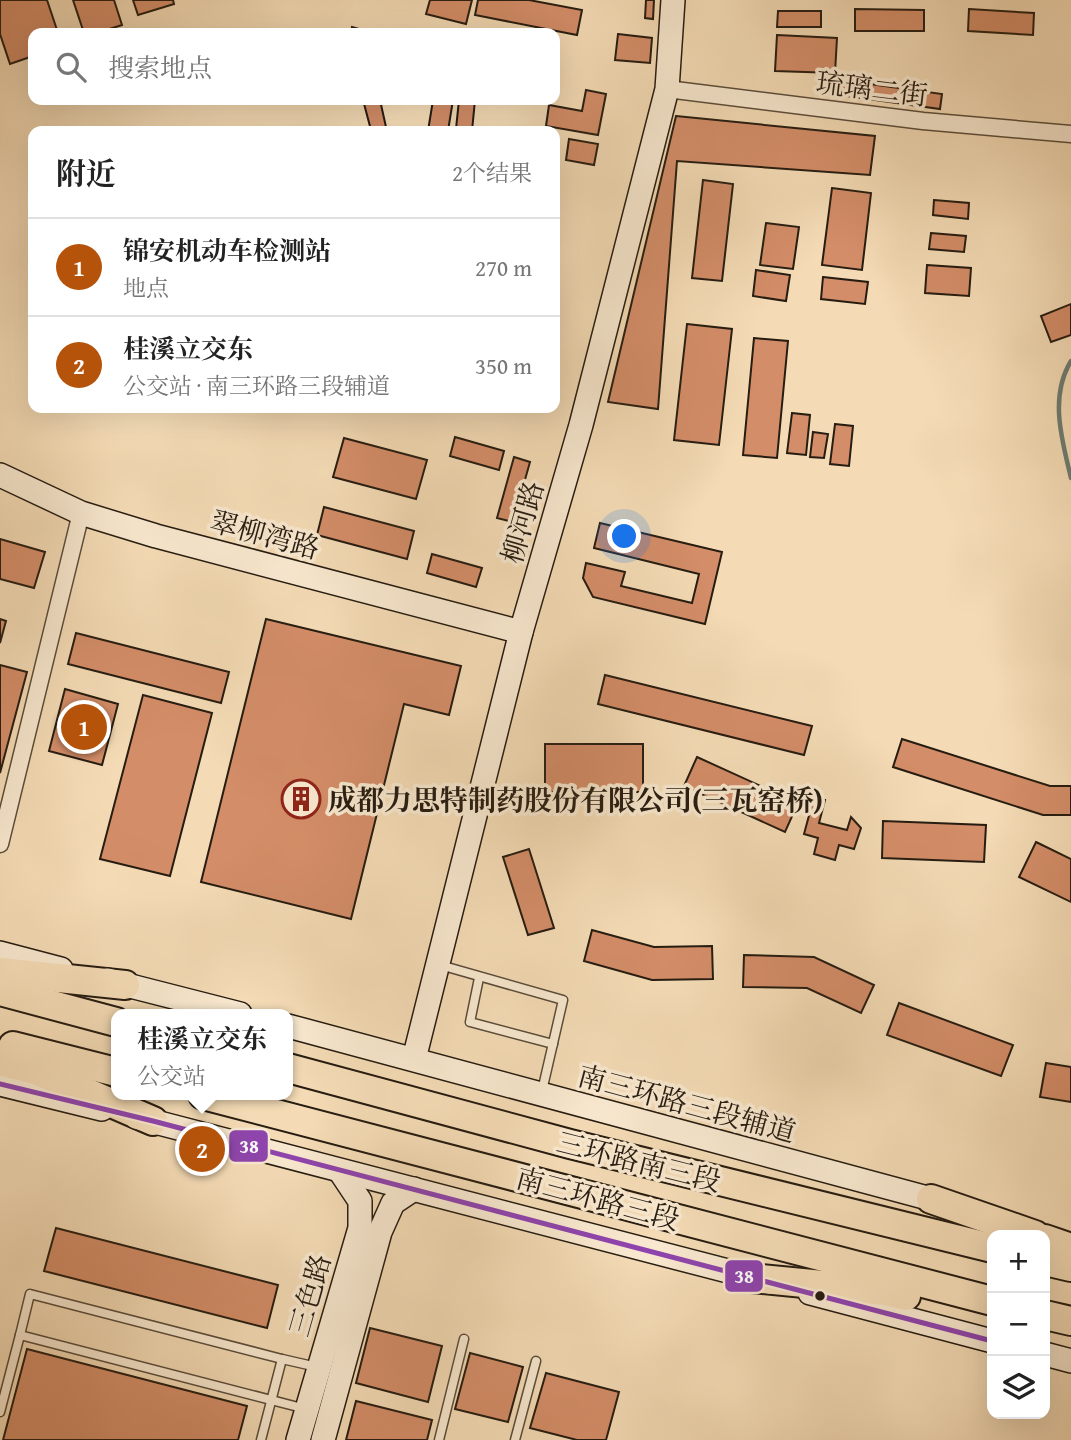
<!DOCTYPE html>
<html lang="zh">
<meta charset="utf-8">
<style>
:root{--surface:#fff;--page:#f6f6f6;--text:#222;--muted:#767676;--line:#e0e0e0;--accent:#b45309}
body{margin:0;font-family:"Gentium Book Plus","Noto Serif SC",serif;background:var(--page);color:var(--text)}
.controls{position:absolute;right:21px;bottom:21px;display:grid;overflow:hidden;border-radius:14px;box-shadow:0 7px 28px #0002}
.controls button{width:63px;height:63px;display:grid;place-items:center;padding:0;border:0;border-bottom:2px solid var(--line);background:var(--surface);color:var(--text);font:35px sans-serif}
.you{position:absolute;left:625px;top:537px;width:24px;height:24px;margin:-18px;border:5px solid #fff;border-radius:50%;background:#1a73e8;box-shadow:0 0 0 10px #1a73e833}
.badge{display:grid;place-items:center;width:46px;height:46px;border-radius:50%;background:var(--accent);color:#fff;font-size:23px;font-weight:700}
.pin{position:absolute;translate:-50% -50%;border:4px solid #fff;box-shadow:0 2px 7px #0006}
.popup{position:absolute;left:111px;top:1009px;width:182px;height:91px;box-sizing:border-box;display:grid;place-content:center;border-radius:14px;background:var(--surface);filter:drop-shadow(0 2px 5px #0005);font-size:23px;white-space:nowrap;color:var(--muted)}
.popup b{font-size:26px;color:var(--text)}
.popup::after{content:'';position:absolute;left:50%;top:100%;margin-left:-14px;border:14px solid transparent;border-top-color:var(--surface)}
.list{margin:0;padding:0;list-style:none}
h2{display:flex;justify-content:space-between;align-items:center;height:91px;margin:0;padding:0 28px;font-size:30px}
h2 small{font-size:23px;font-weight:400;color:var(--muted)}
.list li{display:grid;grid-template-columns:46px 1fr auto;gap:21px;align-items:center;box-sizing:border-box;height:98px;padding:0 28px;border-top:2px solid var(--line)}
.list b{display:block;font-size:26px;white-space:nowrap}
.list p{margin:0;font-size:23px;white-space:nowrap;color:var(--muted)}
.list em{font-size:23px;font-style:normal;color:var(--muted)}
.icon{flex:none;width:38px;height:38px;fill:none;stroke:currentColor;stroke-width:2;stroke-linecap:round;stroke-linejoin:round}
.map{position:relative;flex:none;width:1071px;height:1440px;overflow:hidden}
.search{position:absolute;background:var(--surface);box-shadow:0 7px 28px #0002;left:28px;top:28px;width:532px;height:77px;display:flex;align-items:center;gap:18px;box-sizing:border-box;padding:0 24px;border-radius:14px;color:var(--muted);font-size:26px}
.panel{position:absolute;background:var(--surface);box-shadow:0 7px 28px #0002;left:28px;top:126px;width:532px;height:287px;border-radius:14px}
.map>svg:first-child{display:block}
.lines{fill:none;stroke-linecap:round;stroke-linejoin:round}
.stream{stroke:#6d7b71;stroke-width:4.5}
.building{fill:#d38d68;stroke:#261c11;stroke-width:2}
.lane-casing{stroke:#5a4c3a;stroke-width:11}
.street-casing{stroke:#5a4c3a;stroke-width:19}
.secondary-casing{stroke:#261c11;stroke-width:26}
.highway-casing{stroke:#261c11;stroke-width:32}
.lane{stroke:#f8e8cf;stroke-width:8}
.street{stroke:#f8e8cf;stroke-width:16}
.secondary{stroke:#f8e8cf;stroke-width:23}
.highway{stroke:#f4dbb5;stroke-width:28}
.bus-1-casing{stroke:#f8e8cf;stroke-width:10}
.bus-1{stroke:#8e44ad;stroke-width:5}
.bus-dot{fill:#261c11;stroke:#f8e8cf;stroke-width:2.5}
.labels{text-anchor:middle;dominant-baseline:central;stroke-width:7;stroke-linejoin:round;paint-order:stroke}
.street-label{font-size:28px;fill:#261c11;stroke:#f8e8cf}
.poi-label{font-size:28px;font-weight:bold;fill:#261c11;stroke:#f8e8cf;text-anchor:start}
.line-badge{stroke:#f8e8cf;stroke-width:2.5}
.badge-label{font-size:19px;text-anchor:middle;font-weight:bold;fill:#fff}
</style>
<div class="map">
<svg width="1071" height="1440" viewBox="0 0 1071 1440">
<rect width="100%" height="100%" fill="#f4dbb5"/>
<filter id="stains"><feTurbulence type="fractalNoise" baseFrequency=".00286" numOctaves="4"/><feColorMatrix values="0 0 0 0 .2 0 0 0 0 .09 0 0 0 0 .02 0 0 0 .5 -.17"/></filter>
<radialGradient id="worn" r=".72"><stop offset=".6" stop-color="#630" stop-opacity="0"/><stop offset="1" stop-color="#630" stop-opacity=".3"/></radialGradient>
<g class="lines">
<path class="stream" d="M 1071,361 C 1049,397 1062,440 1071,478"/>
</g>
<g class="building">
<polygon points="0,0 47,0 58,33 33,33 33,56 10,64 0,34"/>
<polygon points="73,0 114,0 122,25 97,33 84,33"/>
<polygon points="133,0 173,0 174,4 138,15"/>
<polygon points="430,0 472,0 466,24 426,14"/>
<polygon points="478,0 529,0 582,10 577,35 475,15"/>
<polygon points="646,0 654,0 653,19 645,18"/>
<polygon points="855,9 924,10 924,31 855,31"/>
<polygon points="969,9 1034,13 1033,35 968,31"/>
<polygon points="778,11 821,11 821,27 777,27"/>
<polygon points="352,27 373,33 351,33"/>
<polygon points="618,34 652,38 650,63 615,60"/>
<polygon points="777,35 837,38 835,73 775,71"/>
<polygon points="841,80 942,94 940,109 839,95"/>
<polygon points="586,90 606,94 598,135 546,126 549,105 582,111"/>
<polygon points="363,100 380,100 386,127 371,130"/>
<polygon points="433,100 453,100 448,131 428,131"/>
<polygon points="459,100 475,100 472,131 456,129"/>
<polygon points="676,116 875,136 870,175 677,161 658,409 608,402"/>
<polygon points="569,139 598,144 594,165 566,160"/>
<polygon points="703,180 733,184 722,281 692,278"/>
<polygon points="832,188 871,193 862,270 822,265"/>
<polygon points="934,200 969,203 968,219 933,215"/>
<polygon points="766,223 799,227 793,269 760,265"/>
<polygon points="931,233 966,236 964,252 929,249"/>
<polygon points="927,265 971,268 969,296 925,293"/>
<polygon points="756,270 790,275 786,301 753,296"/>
<polygon points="823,277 868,282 865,304 821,299"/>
<polygon points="1071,304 1071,335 1051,342 1041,316"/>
<polygon points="687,324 732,329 719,445 674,440"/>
<polygon points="754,338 788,341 777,458 743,455"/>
<polygon points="792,413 810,415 806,455 787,453"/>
<polygon points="835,424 853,426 849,466 830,464"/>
<polygon points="813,432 828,434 824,458 810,457"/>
<polygon points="455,437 504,451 499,470 450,456"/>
<polygon points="344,438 427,460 416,499 333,477"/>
<polygon points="514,457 530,462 513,522 497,518"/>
<polygon points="324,507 414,531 407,559 317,535"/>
<polygon points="600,523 722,552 705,624 593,597 583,578 586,563 625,572 621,586 692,603 699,574 594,548"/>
<polygon points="0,539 45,552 34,588 0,579"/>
<polygon points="432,554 482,568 476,587 427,573"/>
<polygon points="0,619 6,621 0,643"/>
<polygon points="266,619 461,666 449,715 404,704 351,919 201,882"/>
<polygon points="76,633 229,672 221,703 68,664"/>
<polygon points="0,665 27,672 0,773"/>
<polygon points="605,675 812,726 804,755 598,704"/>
<polygon points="65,689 118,704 102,765 49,751"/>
<polygon points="143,695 212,713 170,876 100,859"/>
<polygon points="902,739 1050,786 1071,786 1071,815 1043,815 893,767"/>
<rect x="545" y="744" width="98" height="48"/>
<polygon points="697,757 798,803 785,832 684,786"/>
<polygon points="814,797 825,800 819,823 847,830 851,817 861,828 854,849 839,845 835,860 814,854 818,838 804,834"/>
<polygon points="883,821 986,825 984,862 882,858"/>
<polygon points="1036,842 1071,859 1071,902 1019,877"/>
<polygon points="529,849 554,928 528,935 503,857"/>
<polygon points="592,930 654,947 712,946 713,979 652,980 584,961"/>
<polygon points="744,955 814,957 874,985 861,1013 807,988 743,987"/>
<polygon points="899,1003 1013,1045 1001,1076 887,1035"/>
<polygon points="1046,1063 1071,1067 1071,1102 1040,1097"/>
<polygon points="56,1228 278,1285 267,1328 44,1271"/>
<polygon points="370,1328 442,1346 428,1402 356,1383"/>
<polygon points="27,1349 247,1406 238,1440 3,1440"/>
<polygon points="470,1353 523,1367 508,1422 455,1409"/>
<polygon points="546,1373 619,1392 606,1440 577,1440 530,1428"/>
<polygon points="356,1401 432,1420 427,1440 346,1440"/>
</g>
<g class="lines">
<defs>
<g id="lane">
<polyline points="440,965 563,1000 542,1091"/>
<polyline points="479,978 470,1022 553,1044"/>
<polyline points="20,1335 30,1294 282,1359"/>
<polyline points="0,1412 20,1335 306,1409"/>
<polyline points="261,1440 282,1359 317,1367"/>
<polyline points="439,1440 464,1339"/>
<polyline points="515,1440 536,1361"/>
</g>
<g id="street">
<polyline points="667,89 923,121 1071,134"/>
<polyline points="0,844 81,513"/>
</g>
<g id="secondary">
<polyline points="0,475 81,513 156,536 521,632"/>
<polyline points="0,953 61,969"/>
<polyline points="107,980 240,1014"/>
<polyline points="288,1026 946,1203"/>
<polyline points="414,1059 521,632 581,425 667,89 673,0"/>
<polyline points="0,1084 102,1109"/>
<polyline points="136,1117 770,1282"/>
<polyline points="810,1293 992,1341"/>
<polyline points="1045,1354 1071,1361"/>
<polyline points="298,1440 360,1228 360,1201 340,1171"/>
<polyline points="323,1440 380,1232 393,1203 414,1189"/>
</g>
<g id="highway">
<polyline points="0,972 125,985"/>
<polyline points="0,991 116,1022"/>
<polyline points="13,1046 116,1072"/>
<polyline points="0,1061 35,1070 153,1121"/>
<polyline points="288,1068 570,1144 992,1248"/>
<polyline points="203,1095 992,1301"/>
<polyline points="931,1199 1035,1235"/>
<polyline points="1045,1239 1071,1248"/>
<polyline points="1045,1261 1071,1267"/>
<polyline points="752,1278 885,1291 906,1296"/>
<polyline points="1045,1315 1071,1321"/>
</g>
</defs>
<use href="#lane" class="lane-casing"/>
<use href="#street" class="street-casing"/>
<use href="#secondary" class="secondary-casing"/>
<use href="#highway" class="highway-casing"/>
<use href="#lane" class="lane"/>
<use href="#street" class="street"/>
<use href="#secondary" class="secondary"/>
<use href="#highway" class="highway"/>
<defs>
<polyline id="bus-1" points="0,1084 153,1121 992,1341"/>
</defs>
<use href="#bus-1" class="bus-1-casing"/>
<use href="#bus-1" class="bus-1"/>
</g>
<defs>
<symbol id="building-ring" viewBox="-11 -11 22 22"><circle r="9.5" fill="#f8e8cf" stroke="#8f2418" stroke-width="1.5"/><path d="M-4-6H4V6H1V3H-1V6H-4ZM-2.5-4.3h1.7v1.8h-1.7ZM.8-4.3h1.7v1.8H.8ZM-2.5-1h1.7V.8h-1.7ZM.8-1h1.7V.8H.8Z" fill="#8f2418"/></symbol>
</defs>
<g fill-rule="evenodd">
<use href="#building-ring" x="279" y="777" width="44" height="44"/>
</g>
<circle class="bus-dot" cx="820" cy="1296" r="6"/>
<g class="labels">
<g class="street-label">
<text transform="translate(872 88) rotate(7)">琉璃二街</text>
<text transform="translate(522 522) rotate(-74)">柳河路</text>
<text transform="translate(265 534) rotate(15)">翠柳湾路</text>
<text transform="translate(687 1103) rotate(15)">南三环路三段辅道</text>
<text transform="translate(639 1161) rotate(14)">三环路南三段</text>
<text transform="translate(598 1198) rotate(15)">南三环路三段</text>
<text transform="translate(309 1295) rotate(-74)">三色路</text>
</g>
<g class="poi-label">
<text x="328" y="799">成都力思特制药股份有限公司(三瓦窑桥)</text>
</g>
</g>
<g class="line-badge">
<rect x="228" y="1129" width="41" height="34" rx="7" fill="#8e44ad"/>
<rect x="724" y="1259" width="40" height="34" rx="7" fill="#8e44ad"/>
</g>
<g class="badge-label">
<text x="249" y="1153">38</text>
<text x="744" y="1283">38</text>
</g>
<rect width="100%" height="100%" filter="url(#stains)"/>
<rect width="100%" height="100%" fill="url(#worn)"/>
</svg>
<div class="controls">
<button>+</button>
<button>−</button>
<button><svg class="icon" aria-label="layers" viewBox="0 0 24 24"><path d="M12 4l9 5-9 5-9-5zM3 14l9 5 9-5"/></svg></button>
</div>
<div class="you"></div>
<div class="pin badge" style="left:84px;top:727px">1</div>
<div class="pin badge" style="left:202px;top:1149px">2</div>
<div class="popup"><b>桂溪立交东</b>公交站</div>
<div class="search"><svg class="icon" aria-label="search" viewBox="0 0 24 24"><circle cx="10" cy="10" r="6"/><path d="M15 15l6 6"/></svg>搜索地点</div>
<section class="panel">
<h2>附近<small>2个结果</small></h2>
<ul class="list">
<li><span class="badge">1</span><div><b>锦安机动车检测站</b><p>地点</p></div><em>270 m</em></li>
<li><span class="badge">2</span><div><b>桂溪立交东</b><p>公交站 · 南三环路三段辅道</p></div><em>350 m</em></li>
</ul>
</section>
</div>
